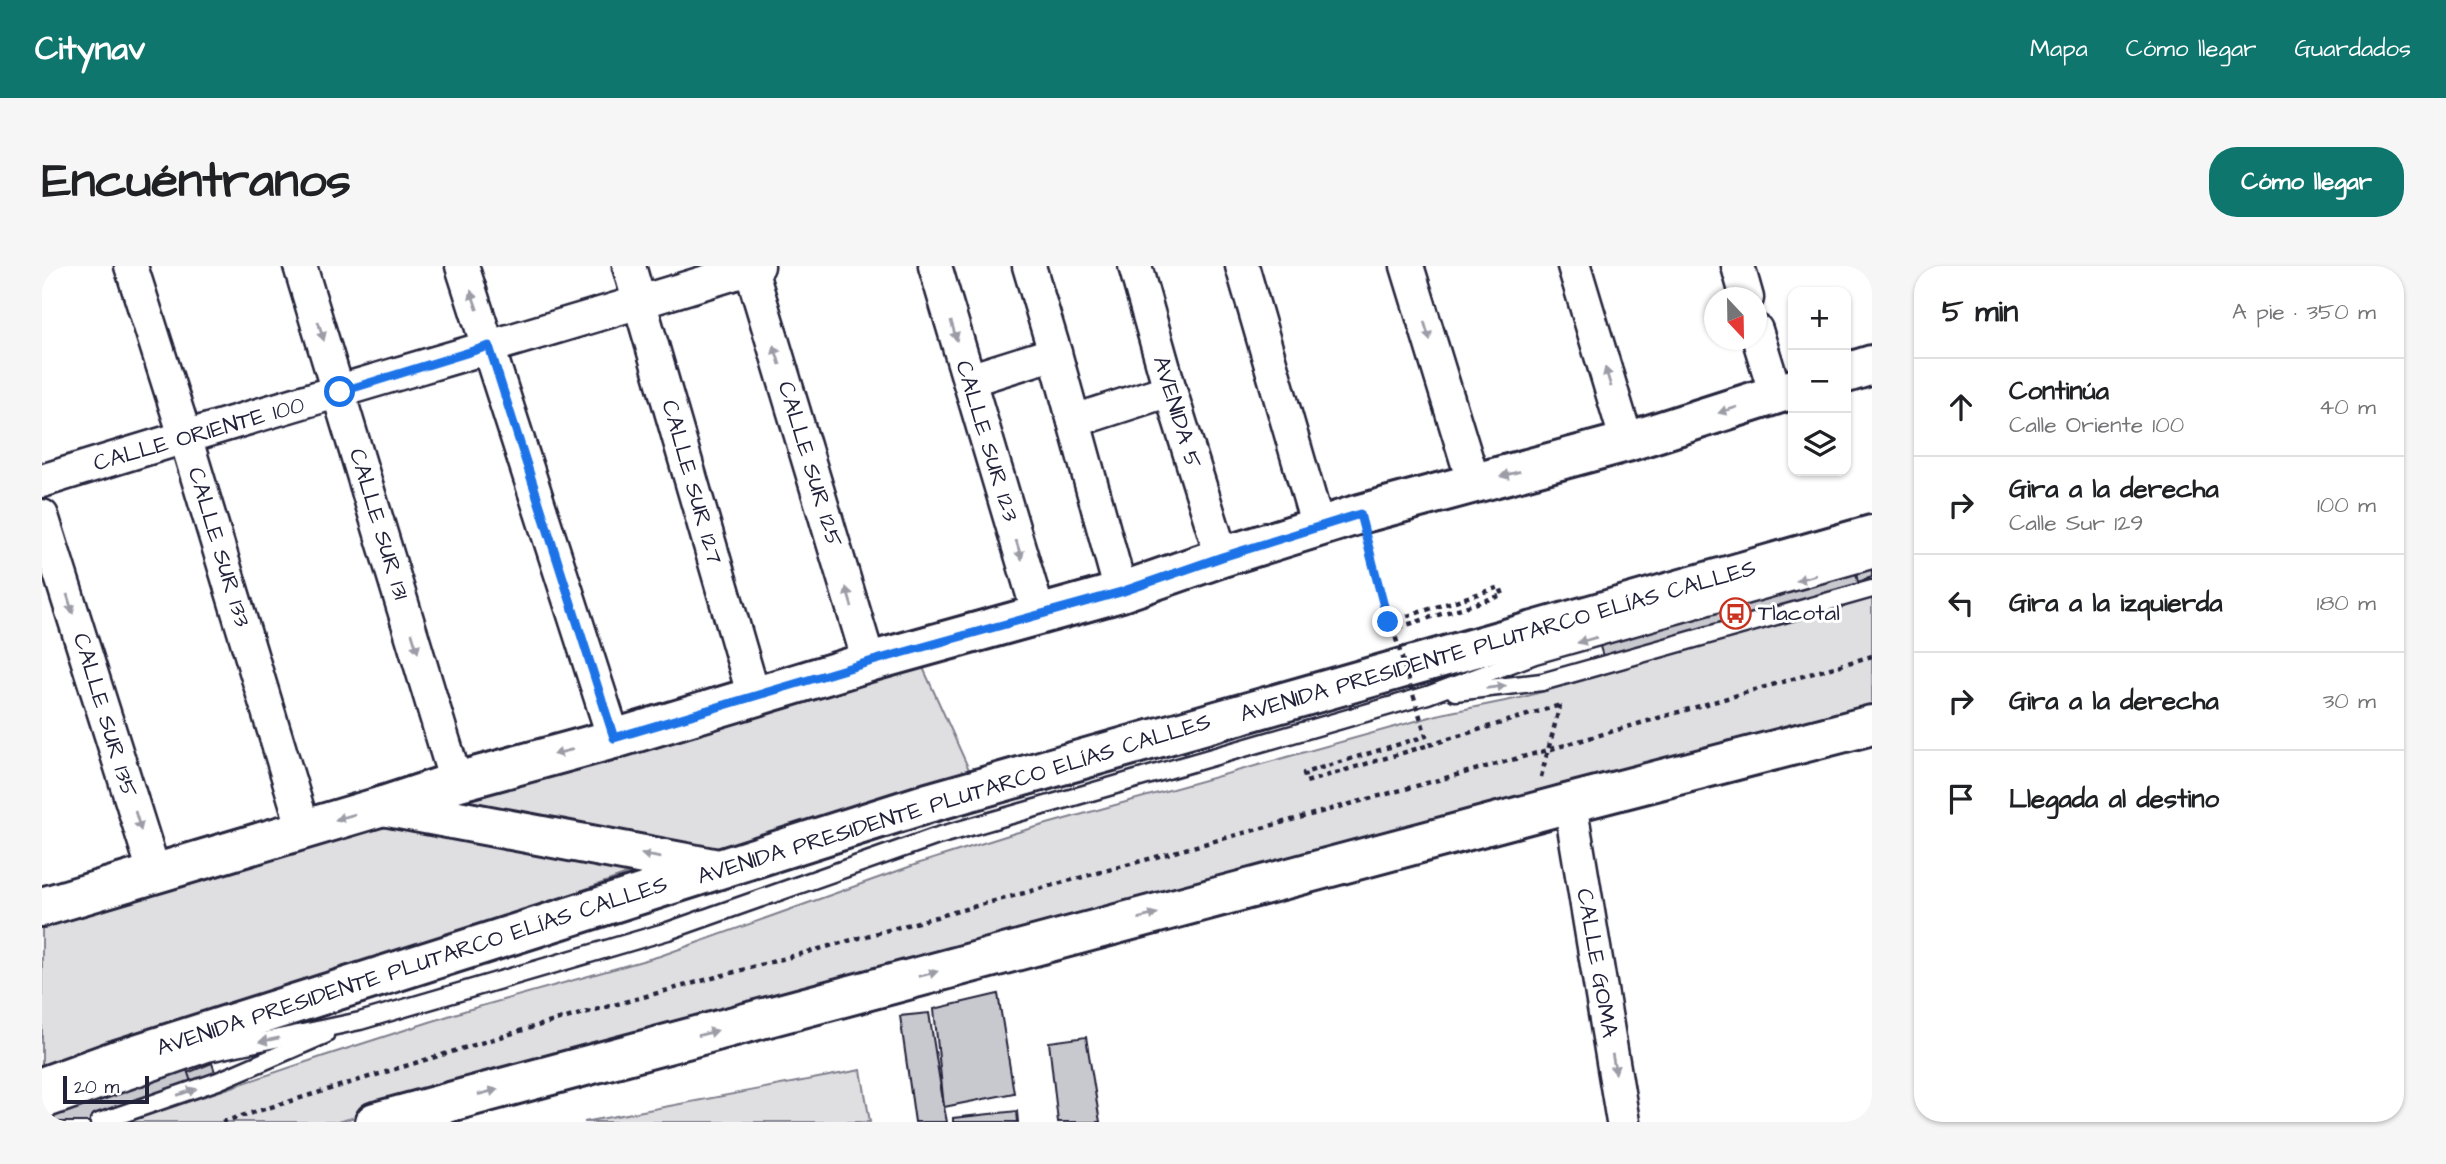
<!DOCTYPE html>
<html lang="es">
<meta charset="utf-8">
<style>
:root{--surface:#fff;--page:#f6f6f6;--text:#202124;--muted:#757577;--line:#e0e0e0;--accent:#0f766e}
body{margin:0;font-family:"Architects Daughter",sans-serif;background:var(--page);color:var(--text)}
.controls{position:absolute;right:21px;top:21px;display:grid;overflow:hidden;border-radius:14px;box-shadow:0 2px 5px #0004}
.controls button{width:63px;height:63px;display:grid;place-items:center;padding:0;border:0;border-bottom:2px solid var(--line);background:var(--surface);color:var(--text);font:35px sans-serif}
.compass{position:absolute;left:1662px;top:21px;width:63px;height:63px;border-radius:50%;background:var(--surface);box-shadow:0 2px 5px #0004;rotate:158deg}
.scale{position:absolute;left:21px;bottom:18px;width:86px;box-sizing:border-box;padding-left:7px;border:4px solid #22223b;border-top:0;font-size:19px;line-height:24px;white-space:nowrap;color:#22223b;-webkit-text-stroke:5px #fff;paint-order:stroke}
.stop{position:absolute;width:21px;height:21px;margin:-16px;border:5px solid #1a73e8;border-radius:50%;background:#fff}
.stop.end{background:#1a73e8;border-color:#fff;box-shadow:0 2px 7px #0008}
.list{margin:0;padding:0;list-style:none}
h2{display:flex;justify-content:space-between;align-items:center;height:91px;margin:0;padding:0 28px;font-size:30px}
h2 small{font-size:23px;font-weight:400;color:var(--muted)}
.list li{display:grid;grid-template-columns:46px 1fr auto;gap:21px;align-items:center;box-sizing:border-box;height:98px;padding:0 28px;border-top:2px solid var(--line)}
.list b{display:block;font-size:26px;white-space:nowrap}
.list p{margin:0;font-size:23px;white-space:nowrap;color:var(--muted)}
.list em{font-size:23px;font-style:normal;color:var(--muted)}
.icon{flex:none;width:38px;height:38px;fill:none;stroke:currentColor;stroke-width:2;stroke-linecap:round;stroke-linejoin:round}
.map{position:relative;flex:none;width:1830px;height:856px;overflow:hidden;border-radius:28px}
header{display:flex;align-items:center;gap:42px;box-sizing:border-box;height:98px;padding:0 35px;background:var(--accent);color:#fff}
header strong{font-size:33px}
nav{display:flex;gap:38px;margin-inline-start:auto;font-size:24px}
.intro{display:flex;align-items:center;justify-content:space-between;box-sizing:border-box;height:168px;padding:0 42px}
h1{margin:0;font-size:49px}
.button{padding:18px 32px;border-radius:28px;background:var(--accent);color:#fff;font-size:24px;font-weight:700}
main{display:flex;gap:42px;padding:0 42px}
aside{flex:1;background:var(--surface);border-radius:28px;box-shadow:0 2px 5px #0004}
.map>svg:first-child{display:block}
.green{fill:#dfdfe2;stroke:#80808e;stroke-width:2}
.building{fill:#c8c8cf;stroke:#22223b;stroke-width:2}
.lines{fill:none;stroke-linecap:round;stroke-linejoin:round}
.lane-casing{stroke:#22223b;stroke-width:21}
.street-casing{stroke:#22223b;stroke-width:37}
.secondary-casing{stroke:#22223b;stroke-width:44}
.primary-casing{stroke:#22223b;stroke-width:44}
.path{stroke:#22223b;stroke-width:4.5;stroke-dasharray:5 5;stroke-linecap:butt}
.lane{stroke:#fff;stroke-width:16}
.street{stroke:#fff;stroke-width:32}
.secondary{stroke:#fff;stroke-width:38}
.primary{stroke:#fff;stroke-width:38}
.path-bridge{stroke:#22223b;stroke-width:4.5;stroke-dasharray:5 5;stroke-linecap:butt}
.oneway{fill:#9c9ca7}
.route{stroke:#1a73e8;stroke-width:9}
.labels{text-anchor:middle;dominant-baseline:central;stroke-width:6;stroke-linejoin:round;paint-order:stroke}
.street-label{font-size:23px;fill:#22223b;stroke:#fff}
.poi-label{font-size:23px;fill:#22223b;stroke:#fff;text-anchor:start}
</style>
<header>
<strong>Citynav</strong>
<nav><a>Mapa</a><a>Cómo llegar</a><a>Guardados</a></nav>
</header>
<div class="intro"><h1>Encuéntranos</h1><a class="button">Cómo llegar</a></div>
<main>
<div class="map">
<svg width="1830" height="856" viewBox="0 0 1830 856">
<rect width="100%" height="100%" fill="#fff"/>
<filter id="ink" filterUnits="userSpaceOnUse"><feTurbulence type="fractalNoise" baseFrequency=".0143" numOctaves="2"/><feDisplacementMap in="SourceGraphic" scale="14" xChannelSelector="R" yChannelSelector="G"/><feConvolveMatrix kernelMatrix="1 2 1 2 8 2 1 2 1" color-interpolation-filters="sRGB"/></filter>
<g filter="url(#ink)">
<g class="green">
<polygon points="1830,331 1830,448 295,856 86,856 282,790 425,744 618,690 878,597 973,567 1399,448 1478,432 1539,415"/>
<polygon points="878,395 929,508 657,588 384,537"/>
<polygon points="335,553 613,598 0,819 0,652"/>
<polygon points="819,804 828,856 542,856"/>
</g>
<g class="building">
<polygon points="1823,297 1829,320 1563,397 1556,374"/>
<polygon points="1830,303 1830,311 1816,316 1814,308"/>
<polygon points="956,728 972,827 902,841 892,743"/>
<polygon points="887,747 902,841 905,856 873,856 858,750"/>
<polygon points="1044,771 1058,856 1016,856 1007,776"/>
<polygon points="170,797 174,809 143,820 140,809"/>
<polygon points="143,798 152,825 61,856 0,856 0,847"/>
<polygon points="975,845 976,856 911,856 911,852"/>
</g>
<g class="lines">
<defs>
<g id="lane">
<polyline points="1413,426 1500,416 1830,323"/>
<polyline points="0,845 166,787 318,755 626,665 893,571 1386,429 1493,389 1830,294"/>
<polyline points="57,856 176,815 283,769"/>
</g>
<g id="street">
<polyline points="89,0 143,170 262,564"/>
<polyline points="258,0 414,516"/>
<polyline points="420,0 572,473"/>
<polyline points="587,0 712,431"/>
<polyline points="708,0 827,396"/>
<polyline points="893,0 997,349"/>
<polyline points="987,0 1013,87 1079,326"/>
<polyline points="1093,0 1128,124 1180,291"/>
<polyline points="1200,0 1276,261"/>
<polyline points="1365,0 1432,218"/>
<polyline points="1532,0 1585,176"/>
<polyline points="1696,0 1705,32"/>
<polyline points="1714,64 1734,129"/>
<polyline points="927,114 1013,87"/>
<polyline points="1032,155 1128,124"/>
<path d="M 0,215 C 238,140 478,74 716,0"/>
<polyline points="0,250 113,609"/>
<polyline points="1528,537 1581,856"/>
</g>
<g id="secondary">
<polyline points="1804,107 1830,99"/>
<polyline points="0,641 341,540 414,516 572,473 827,396 1079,326 1180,291 1318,248 1585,176 1751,123"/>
</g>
<g id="primary">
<polyline points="341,540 671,602"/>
<polyline points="0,821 75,794 886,537 1830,269"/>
<polyline points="333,856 1528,537 1830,459"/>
</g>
</defs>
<use href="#lane" class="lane-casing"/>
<use href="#street" class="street-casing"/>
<use href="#secondary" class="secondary-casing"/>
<use href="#primary" class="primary-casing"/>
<g class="path">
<polyline points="1326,279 1346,356"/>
<polyline points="1387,479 1518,439"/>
<polyline points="1499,511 1518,439"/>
<polyline points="180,856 491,761 1506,484 1830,390"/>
</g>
<use href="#lane" class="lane"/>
<use href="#street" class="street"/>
<use href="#secondary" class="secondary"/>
<use href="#primary" class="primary"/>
<polyline class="path-bridge" points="1346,356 1458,321 1461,329 1351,363 1384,470 1262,507 1264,516 1387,479"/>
</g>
<defs><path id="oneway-solid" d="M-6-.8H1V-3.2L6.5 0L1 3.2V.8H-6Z" transform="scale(1.75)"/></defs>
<g class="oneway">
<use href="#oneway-solid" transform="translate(432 34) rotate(-109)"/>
<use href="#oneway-solid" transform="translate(279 65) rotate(73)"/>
<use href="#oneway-solid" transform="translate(912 65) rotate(73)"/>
<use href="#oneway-solid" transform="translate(1385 65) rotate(73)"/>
<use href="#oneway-solid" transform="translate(735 89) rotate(-107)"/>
<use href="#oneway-solid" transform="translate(1566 111) rotate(-107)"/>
<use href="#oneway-solid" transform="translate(1686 144) rotate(162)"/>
<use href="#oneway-solid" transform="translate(1468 208) rotate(165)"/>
<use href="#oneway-solid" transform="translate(977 284) rotate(73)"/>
<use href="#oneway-solid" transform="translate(1764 312) rotate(164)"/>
<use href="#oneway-solid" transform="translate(807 331) rotate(-107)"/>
<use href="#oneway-solid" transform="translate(28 338) rotate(73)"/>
<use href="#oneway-solid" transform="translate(1545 374) rotate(164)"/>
<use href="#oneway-solid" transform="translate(373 377) rotate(73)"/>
<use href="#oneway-solid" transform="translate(1454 421) rotate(-7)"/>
<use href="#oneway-solid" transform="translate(521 486) rotate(165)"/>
<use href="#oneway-solid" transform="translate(303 551) rotate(164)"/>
<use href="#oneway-solid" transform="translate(96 555) rotate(73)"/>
<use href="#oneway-solid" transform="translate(609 590) rotate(-169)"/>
<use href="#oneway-solid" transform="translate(1106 650) rotate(-15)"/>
<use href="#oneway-solid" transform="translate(886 708) rotate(-15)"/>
<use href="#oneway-solid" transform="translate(666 767) rotate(-15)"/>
<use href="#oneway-solid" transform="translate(227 774) rotate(168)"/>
<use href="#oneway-solid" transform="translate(1572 798) rotate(80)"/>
<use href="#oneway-solid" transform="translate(145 826) rotate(-19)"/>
<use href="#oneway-solid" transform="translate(446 826) rotate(-15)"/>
</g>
</g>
<g class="lines" filter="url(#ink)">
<polyline class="route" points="298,126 447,80 572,472 827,396 1079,326 1180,291 1318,248 1346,356"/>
</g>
<defs>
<symbol id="bus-ring" viewBox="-11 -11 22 22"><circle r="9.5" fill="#fff" stroke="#c8321e" stroke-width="1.5"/><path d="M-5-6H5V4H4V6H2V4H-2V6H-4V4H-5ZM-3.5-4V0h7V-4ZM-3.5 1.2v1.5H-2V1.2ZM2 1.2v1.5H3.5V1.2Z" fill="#c8321e"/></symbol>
</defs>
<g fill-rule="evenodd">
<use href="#bus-ring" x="1676" y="330" width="35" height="35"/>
</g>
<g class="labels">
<g class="street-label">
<text transform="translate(1135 146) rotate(73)">AVENIDA 5</text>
<text transform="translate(157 168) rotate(-16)">CALLE ORIENTE 100</text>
<text transform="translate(945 175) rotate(73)">CALLE SUR 123</text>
<text transform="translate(768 198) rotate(73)">CALLE SUR 125</text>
<text transform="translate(650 216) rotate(74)">CALLE SUR 127</text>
<text transform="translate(337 258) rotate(73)">CALLE SUR 131</text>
<text transform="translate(177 281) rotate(73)">CALLE SUR 133</text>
<text transform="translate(1456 375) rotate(-16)">AVENIDA PRESIDENTE PLUTARCO ELÍAS CALLES</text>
<text transform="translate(63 449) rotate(73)">CALLE SUR 135</text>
<text transform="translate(912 533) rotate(-17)">AVENIDA PRESIDENTE PLUTARCO ELÍAS CALLES</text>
<text transform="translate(1555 697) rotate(80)">CALLE GOMA</text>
<text transform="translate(370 700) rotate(-18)">AVENIDA PRESIDENTE PLUTARCO ELÍAS CALLES</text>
</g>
<g class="poi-label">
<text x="1716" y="347">Tlacotal</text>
</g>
</g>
</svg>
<div class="controls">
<button>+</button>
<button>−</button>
<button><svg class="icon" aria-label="layers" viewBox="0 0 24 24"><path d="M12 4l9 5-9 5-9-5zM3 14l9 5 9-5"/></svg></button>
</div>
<svg class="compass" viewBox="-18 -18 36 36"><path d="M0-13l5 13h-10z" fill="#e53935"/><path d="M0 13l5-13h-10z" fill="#757577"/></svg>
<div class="scale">20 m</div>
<div class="stop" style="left:298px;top:126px"></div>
<div class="stop end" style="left:1346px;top:356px"></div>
</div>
<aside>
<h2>5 min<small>A pie · 350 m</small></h2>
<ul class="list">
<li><svg class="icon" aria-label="ahead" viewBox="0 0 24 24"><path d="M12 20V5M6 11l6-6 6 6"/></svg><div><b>Continúa</b><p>Calle Oriente 100</p></div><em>40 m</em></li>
<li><svg class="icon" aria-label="right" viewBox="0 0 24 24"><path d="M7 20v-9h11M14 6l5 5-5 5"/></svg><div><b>Gira a la derecha</b><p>Calle Sur 129</p></div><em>100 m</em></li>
<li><svg class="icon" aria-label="left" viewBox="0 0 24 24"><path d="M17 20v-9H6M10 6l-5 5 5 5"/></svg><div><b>Gira a la izquierda</b></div><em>180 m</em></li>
<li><svg class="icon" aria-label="right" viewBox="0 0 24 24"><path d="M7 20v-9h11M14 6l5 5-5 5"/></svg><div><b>Gira a la derecha</b></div><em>30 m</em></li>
<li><svg class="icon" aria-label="arrive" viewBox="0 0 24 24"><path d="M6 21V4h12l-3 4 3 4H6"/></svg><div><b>Llegada al destino</b></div></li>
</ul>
</aside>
</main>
